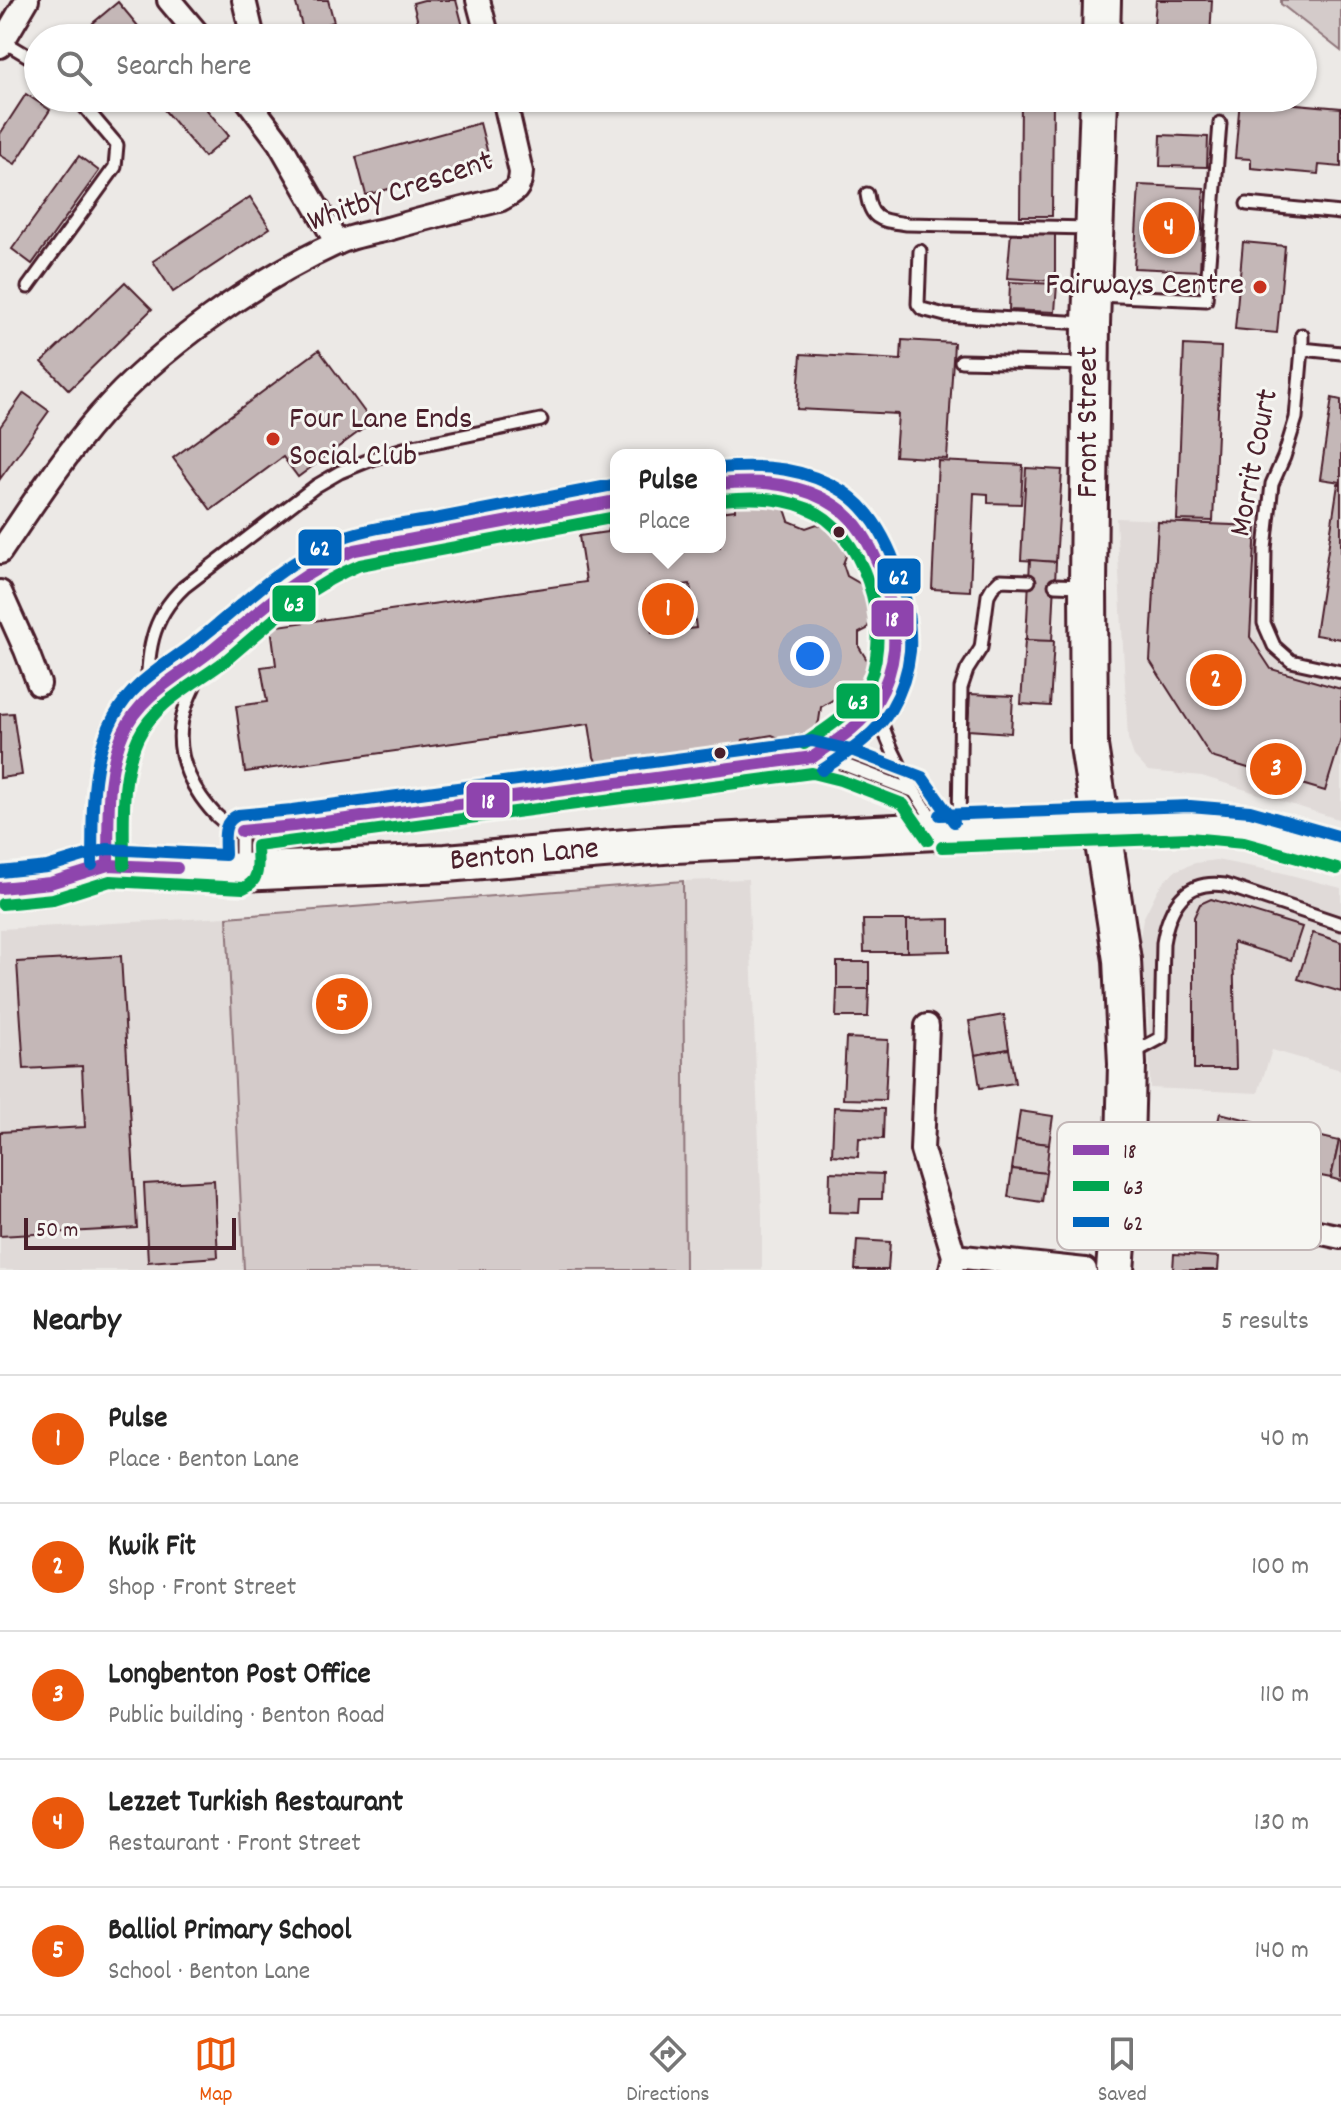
<!DOCTYPE html>
<meta charset="utf-8">
<style>
:root{--surface:#fff;--page:#f6f6f6;--text:#222;--muted:#767676;--line:#e0e0e0;--accent:#ea580c}
body{margin:0;font-family:Dekko,sans-serif;background:var(--page);color:var(--text)}
.scale{position:absolute;left:24px;bottom:20px;width:212px;box-sizing:border-box;padding-left:8px;border:4px solid #4a1f2b;border-top:0;font-size:22px;line-height:28px;white-space:nowrap;color:#4a1f2b;-webkit-text-stroke:6px #f6f6f2;paint-order:stroke}
.you{position:absolute;left:810px;top:656px;width:28px;height:28px;margin:-20px;border:6px solid #fff;border-radius:50%;background:#1a73e8;box-shadow:0 0 0 12px #1a73e833}
.badge{display:grid;place-items:center;width:52px;height:52px;border-radius:50%;background:var(--accent);color:#fff;font-size:26px;font-weight:700}
.pin{position:absolute;translate:-50% -50%;border:4px solid #fff;box-shadow:0 2px 8px #0006}
.popup{position:absolute;left:610px;top:449px;width:116px;height:104px;box-sizing:border-box;display:grid;place-content:center;border-radius:16px;background:var(--surface);filter:drop-shadow(0 2px 6px #0005);font-size:26px;white-space:nowrap;color:var(--muted)}
.popup b{font-size:30px;color:var(--text)}
.popup::after{content:'';position:absolute;left:50%;top:100%;margin-left:-16px;border:16px solid transparent;border-top-color:var(--surface)}
.list{margin:0;padding:0;list-style:none}
h2{display:flex;justify-content:space-between;align-items:center;height:104px;margin:0;padding:0 32px;font-size:34px}
h2 small{font-size:26px;font-weight:400;color:var(--muted)}
.list li{display:grid;grid-template-columns:52px 1fr auto;gap:24px;align-items:center;box-sizing:border-box;height:128px;padding:0 32px;border-top:2px solid var(--line)}
.list b{display:block;font-size:30px;white-space:nowrap}
.list p{margin:0;font-size:26px;white-space:nowrap;color:var(--muted)}
.list em{font-size:26px;font-style:normal;color:var(--muted)}
.icon{flex:none;width:44px;height:44px;fill:none;stroke:currentColor;stroke-width:2;stroke-linecap:round;stroke-linejoin:round}
.map{position:relative;flex:none;width:1341px;height:1270px;overflow:hidden}
.search{position:absolute;background:var(--surface);box-shadow:0 2px 6px #0004;left:24px;right:24px;top:24px;height:88px;display:flex;align-items:center;gap:20px;box-sizing:border-box;padding:0 28px;border-radius:44px;color:var(--muted);font-size:30px}
.sheet{height:744px;background:var(--surface)}
nav{display:flex;justify-content:space-around;align-items:center;box-sizing:border-box;height:112px;border-top:2px solid var(--line);background:var(--surface);font-size:22px;color:var(--muted)}
nav a{display:grid;justify-items:center;gap:4px}
nav .on{color:var(--accent)}
.map>svg:first-child{display:block}
.built{fill:#e0dad8}
.green{fill:#d4cbca;stroke:#8f757a;stroke-width:2}
.building{fill:#c4b7b7;stroke:#4a1f2b;stroke-width:2;fill-rule:evenodd}
.lines{fill:none;stroke-linecap:round;stroke-linejoin:round}
.lane-casing{stroke:#4a1f2b;stroke-width:17}
.street-casing{stroke:#4a1f2b;stroke-width:28}
.primary-casing{stroke:#4a1f2b;stroke-width:42}
.lane{stroke:#f6f6f2;stroke-width:11}
.street{stroke:#f6f6f2;stroke-width:22}
.primary{stroke:#f6f6f2;stroke-width:36}
.bus-1-casing{stroke:#f6f6f2;stroke-width:18}
.bus-2-casing{stroke:#f6f6f2;stroke-width:18}
.bus-3-casing{stroke:#f6f6f2;stroke-width:18}
.bus-1{stroke:#8e44ad;stroke-width:12}
.bus-2{stroke:#00a651;stroke-width:12}
.bus-3{stroke:#0065bd;stroke-width:12}
.poi-dot{fill:#c8321e;stroke:#f6f6f2;stroke-width:3}
.bus-dot{fill:#4a1f2b;stroke:#f6f6f2;stroke-width:3}
.labels{text-anchor:middle;dominant-baseline:central;stroke-width:6;stroke-linejoin:round;paint-order:stroke}
.street-label{font-size:32px;fill:#4a1f2b;stroke:#f6f6f2}
.poi-label{font-size:32px;fill:#4a1f2b;stroke:#f6f6f2;text-anchor:end}
.key{fill:#f6f6f2;stroke:#c2b6b6;stroke-width:2}
.key-label{font-size:22px;fill:#4a1f2b}
.line-badge{stroke:#f6f6f2;stroke-width:3}
.badge-label{font-size:22px;text-anchor:middle;font-weight:bold;fill:#fff}
</style>
<div class="map">
<svg width="1341" height="1270" viewBox="0 0 1341 1270">
<rect width="100%" height="100%" fill="#ece9e6"/>
<filter id="ink" filterUnits="userSpaceOnUse"><feTurbulence type="fractalNoise" baseFrequency=".0125" numOctaves="2"/><feDisplacementMap in="SourceGraphic" scale="16" xChannelSelector="R" yChannelSelector="G"/><feConvolveMatrix kernelMatrix="1 2 1 2 8 2 1 2 1" color-interpolation-filters="sRGB"/></filter>
<g filter="url(#ink)">
<g class="built">
<polygon points="1116,518 1261,524 1258,635 1278,661 1341,683 1341,820 1202,776 1148,771 1134,756 1128,739"/>
<polygon points="1216,860 1279,872 1341,888 1341,1070 1272,1050 1258,1093 1150,1088 1148,1008 1138,973 1138,950 1143,919 1158,889 1167,878 1177,870 1195,863"/>
<polygon points="748,879 762,1215 762,1270 0,1270 0,929 227,917 683,881"/>
</g>
<g class="green">
<polygon points="1281,0 1341,0 1341,51 1281,4"/>
<polygon points="683,881 685,1270 244,1270 227,917"/>
</g>
<g class="building">
<polygon points="295,0 328,0 334,22 303,30"/>
<polygon points="424,0 456,0 466,38 422,38 413,3"/>
<polygon points="1156,0 1212,0 1210,38 1153,38"/>
<polygon points="118,2 148,38 105,38 93,23"/>
<polygon points="26,94 50,110 15,164 0,155 0,134"/>
<polygon points="154,98 197,98 229,136 204,157"/>
<polygon points="1021,98 1053,98 1052,216 1020,216"/>
<polygon points="1240,99 1341,108 1341,167 1319,165 1318,174 1251,168 1251,159 1235,158"/>
<polygon points="480,123 490,162 366,195 356,157"/>
<polygon points="1161,135 1208,137 1207,167 1160,166"/>
<polygon points="79,156 99,171 32,264 12,249"/>
<polygon points="1139,185 1204,188 1200,271 1134,268"/>
<polygon points="250,197 270,228 173,292 153,261"/>
<polygon points="1011,232 1055,234 1055,281 1007,278"/>
<polygon points="1243,242 1285,246 1277,333 1235,329"/>
<polygon points="125,282 152,309 69,390 42,362"/>
<polygon points="1010,282 1057,284 1055,312 1009,310"/>
<polygon points="902,340 954,343 947,459 895,456 898,414 797,409 801,354 901,360"/>
<polygon points="1184,345 1221,347 1213,521 1177,520"/>
<polygon points="319,350 372,422 298,477 283,457 211,510 173,458"/>
<polygon points="24,393 49,411 0,479 0,427"/>
<polygon points="1332,398 1341,400 1341,482 1320,479"/>
<polygon points="938,461 1023,465 1021,504 988,503 988,494 974,493 970,591 932,589"/>
<polygon points="1026,468 1062,470 1056,562 1021,560"/>
<polygon points="1338,484 1341,484 1341,639 1315,635"/>
<path d="M 755,495 L 780,502 L 786,512 L 789,521 L 806,528 L 817,524 L 830,529 L 840,536 L 845,544 L 846,556 L 843,564 L 847,576 L 866,587 L 874,598 L 876,607 L 867,629 L 859,633 L 859,647 L 867,660 L 868,670 L 864,683 L 855,693 L 843,698 L 836,698 L 821,707 L 819,721 L 813,734 L 801,743 L 788,742 L 772,735 L 743,740 L 740,748 L 731,756 L 614,773 L 598,766 L 594,757 L 589,724 L 245,772 L 236,706 L 267,702 L 261,667 L 276,665 L 271,627 L 586,582 L 579,536 L 607,532 L 610,522 L 616,517 L 616,547 L 720,547 L 720,512 L 735,510 L 735,506 L 742,500 ZM 690,584 L 696,628 L 652,633 L 646,591 Z"/>
<polygon points="1158,522 1256,526 1250,637 1271,669 1341,689 1341,739 1325,791 1211,757 1150,661"/>
<polygon points="1030,560 1056,562 1052,642 1026,640"/>
<polygon points="1025,640 1054,641 1050,706 1021,704"/>
<polygon points="970,694 1013,696 1011,733 968,730"/>
<polygon points="13,713 22,775 0,778 0,714"/>
<polygon points="1211,899 1302,927 1291,960 1233,942 1236,1069 1194,1069 1194,917 1200,904"/>
<polygon points="950,919 950,951 907,952 907,920"/>
<polygon points="863,920 907,920 907,952 864,952"/>
<polygon points="1313,933 1341,942 1341,992 1298,979"/>
<polygon points="121,956 137,1228 0,1236 0,1132 85,1127 82,1066 24,1069 17,962"/>
<rect x="837" y="962" width="32" height="27"/>
<polygon points="837,989 869,989 868,1017 836,1017"/>
<polygon points="1004,1015 1009,1049 975,1055 969,1021"/>
<polygon points="846,1038 888,1040 885,1100 843,1099"/>
<polygon points="1009,1049 1015,1083 980,1088 975,1055"/>
<polygon points="834,1107 884,1109 883,1139 859,1138 858,1157 832,1155"/>
<polygon points="1020,1111 1053,1116 1049,1144 1016,1140"/>
<polygon points="1220,1113 1252,1121 1242,1160 1211,1152"/>
<polygon points="1252,1121 1283,1129 1274,1167 1242,1160"/>
<polygon points="1309,1134 1339,1141 1331,1178 1301,1172"/>
<polygon points="1016,1140 1049,1144 1046,1173 1012,1169"/>
<polygon points="1339,1141 1341,1142 1341,1181 1331,1178"/>
<polygon points="1012,1169 1046,1173 1042,1202 1008,1197"/>
<polygon points="830,1172 883,1174 882,1199 860,1199 859,1213 829,1212"/>
<polygon points="214,1180 218,1257 148,1262 144,1184"/>
<polygon points="857,1240 890,1242 888,1270 855,1270"/>
<polygon points="1174,1254 1219,1257 1218,1270 1173,1270"/>
</g>
<g class="lines">
<defs>
<g id="lane">
<polyline points="3,41 38,62"/>
<path d="M 867,194 C 871,222 882,220 907,224 L 1090,228"/>
<polyline points="1247,204 1341,213"/>
<polyline points="920,251 918,304 922,309 945,315 1085,323"/>
<polyline points="28,287 115,167 117,145 77,98"/>
<polyline points="1097,295 1206,300 1220,123"/>
<polyline points="1302,349 1302,335"/>
<polyline points="1341,353 1302,349 1296,418 1284,457 1272,484 1265,549 1264,623 1274,646 1291,661 1341,672"/>
<polyline points="961,361 1087,364"/>
<path d="M 720,484 C 762,479 801,482 837,507 C 858,521 869,544 878,566 C 895,610 904,659 877,701 C 863,724 834,742 813,757"/>
<polyline points="1055,585 1082,586"/>
<path d="M 215,648 C 184,701 162,740 201,797 C 211,811 222,824 238,829 C 251,834 280,827 294,826 L 813,757 L 845,765 L 913,791"/>
<path d="M 147,699 C 148,653 149,620 184,587 L 316,486 L 340,472 L 377,457 L 414,446 L 541,420"/>
<path d="M 147,699 C 170,681 195,665 217,646 C 264,605 310,560 373,546 L 616,501"/>
<path d="M 876,704 C 887,748 910,787 936,824"/>
<polyline points="959,825 961,688 967,670 981,648 988,595 992,588 1000,580 1029,581"/>
<polyline points="241,866 241,831"/>
<path d="M 1133,1053 L 1161,1038 L 1163,943 C 1169,907 1184,879 1225,885 L 1341,924"/>
</g>
<g id="street">
<polyline points="169,0 201,38"/>
<polyline points="244,0 253,38"/>
<polyline points="478,0 488,38"/>
<polyline points="0,46 27,0"/>
<polyline points="246,98 279,142 337,243"/>
<path d="M 0,552 C 32,505 63,457 100,415 C 158,349 256,280 335,244 C 351,236 371,233 388,229 C 425,218 462,209 499,200 C 515,192 520,190 521,172 L 504,98"/>
<polyline points="0,592 26,650 39,684"/>
<path d="M 108,865 C 109,821 104,762 127,723 C 132,714 140,706 147,699"/>
<polyline points="927,1026 922,1150 954,1256 951,1270"/>
<polyline points="1122,1190 1341,1237"/>
<polyline points="954,1256 1085,1270"/>
</g>
<g id="primary">
<polyline points="1101,38 1102,0"/>
<polyline points="1099,98 1091,324 1088,586 1089,746 1122,960 1127,1064 1125,1146 1115,1270"/>
<path id="s1" d="M 0,888 L 50,883 L 108,865 L 241,872 L 446,863 L 675,844 L 1099,823 L 1189,822 L 1247,827 L 1341,854"/>
</g>
</defs>
<use href="#lane" class="lane-casing"/>
<use href="#street" class="street-casing"/>
<use href="#primary" class="primary-casing"/>
<use href="#lane" class="lane"/>
<use href="#street" class="street"/>
<use href="#primary" class="primary"/>
<defs>
<g id="bus-1">
<path d="M 241,831 L 294,826 L 813,757 C 836,741 862,725 877,701 C 886,686 892,668 894,649 C 897,605 875,533 837,507 C 802,483 761,480 720,484"/>
<path d="M 108,865 C 109,821 105,774 123,733 C 141,692 184,674 216,647 C 261,610 300,572 355,550 L 616,501"/>
<polyline points="0,888 50,883 108,865 177,868"/>
</g>
<g id="bus-2">
<path d="M 722,500 C 754,497 787,497 817,513 C 870,543 895,641 864,692 C 850,715 825,729 804,744"/>
<polyline points="942,847 1189,838 1244,843 1337,869"/>
<path d="M 124,865 C 124,823 120,777 138,738 C 155,702 195,684 225,661 C 268,625 306,587 360,565 L 616,517"/>
<path d="M 2,904 L 53,899 L 110,881 L 243,888 C 262,881 257,862 257,846 L 812,773 L 840,780 L 903,804 L 928,840"/>
</g>
<g id="bus-3">
<path d="M 720,468 C 764,464 806,468 844,492 C 889,522 913,600 910,651 C 908,672 901,692 891,709 C 875,736 847,753 822,770"/>
<polyline points="940,815 1190,806 1250,811 1341,837"/>
<path d="M 92,865 C 93,801 88,731 140,684 C 161,665 186,651 207,633 C 246,601 282,565 329,543 C 361,528 399,525 435,519 C 494,508 554,496 613,485"/>
<path d="M 0,872 L 47,867 L 107,849 L 225,855 C 225,839 221,822 238,815 L 292,810 L 812,741 L 851,750 L 922,777 L 954,822"/>
</g>
</defs>
<use href="#bus-1" class="bus-1-casing"/>
<use href="#bus-2" class="bus-2-casing"/>
<use href="#bus-3" class="bus-3-casing"/>
<use href="#bus-1" class="bus-1"/>
<use href="#bus-2" class="bus-2"/>
<use href="#bus-3" class="bus-3"/>
</g>
</g>
<g class="poi-dot">
<circle cx="1260" cy="287" r="8"/>
<circle cx="273" cy="439" r="8"/>
</g>
<g class="bus-dot">
<circle cx="839" cy="532" r="7"/>
<circle cx="720" cy="753" r="7"/>
</g>
<g class="labels">
<g class="street-label">
<text transform="translate(401 193) rotate(-19)">Whitby Crescent</text>
<text transform="translate(1090 422) rotate(-90)">Front Street</text>
<text transform="translate(1256 463) rotate(-79)">Morrit Court</text>
<text stroke="none"><textPath href="#s1" startOffset="528">Benton Lane</textPath></text>
</g>
<g class="poi-label">
<text x="1244" y="287">Fairways Centre</text>
<text x="289" y="421" text-anchor="start">Four Lane Ends<tspan x="289" dy="37">Social Club</tspan></text>
</g>
</g>
<rect x="1057" y="1122" width="264" height="128" rx="12" class="key"/>
<rect x="1073" y="1145" width="36" height="10" fill="#8e44ad"/>
<rect x="1073" y="1181" width="36" height="10" fill="#00a651"/>
<rect x="1073" y="1217" width="36" height="10" fill="#0065bd"/>
<g class="key-label">
<text x="1123" y="1158">18</text>
<text x="1123" y="1194">63</text>
<text x="1123" y="1230">62</text>
</g>
<g class="line-badge">
<rect x="297" y="528" width="46" height="39" rx="8" fill="#0065bd"/>
<rect x="876" y="557" width="46" height="38" rx="8" fill="#0065bd"/>
<rect x="271" y="584" width="46" height="39" rx="8" fill="#00a651"/>
<rect x="870" y="599" width="45" height="39" rx="8" fill="#8e44ad"/>
<rect x="835" y="682" width="46" height="38" rx="8" fill="#00a651"/>
<rect x="465" y="781" width="46" height="38" rx="8" fill="#8e44ad"/>
</g>
<g class="badge-label">
<text x="320" y="555">62</text>
<text x="899" y="584">62</text>
<text x="294" y="611">63</text>
<text x="892" y="626">18</text>
<text x="858" y="709">63</text>
<text x="488" y="808">18</text>
</g>
</svg>
<div class="scale">50 m</div>
<div class="you"></div>
<div class="pin badge" style="left:668px;top:609px">1</div>
<div class="popup"><b>Pulse</b>Place</div>
<div class="pin badge" style="left:1216px;top:680px">2</div>
<div class="pin badge" style="left:1276px;top:769px">3</div>
<div class="pin badge" style="left:1169px;top:228px">4</div>
<div class="pin badge" style="left:342px;top:1004px">5</div>
<div class="search"><svg class="icon" aria-label="search" viewBox="0 0 24 24"><circle cx="10" cy="10" r="6"/><path d="M15 15l6 6"/></svg>Search here</div>
</div>
<section class="sheet">
<h2>Nearby<small>5 results</small></h2>
<ul class="list">
<li><span class="badge">1</span><div><b>Pulse</b><p>Place · Benton Lane</p></div><em>40 m</em></li>
<li><span class="badge">2</span><div><b>Kwik Fit</b><p>Shop · Front Street</p></div><em>100 m</em></li>
<li><span class="badge">3</span><div><b>Longbenton Post Office</b><p>Public building · Benton Road</p></div><em>110 m</em></li>
<li><span class="badge">4</span><div><b>Lezzet Turkish Restaurant</b><p>Restaurant · Front Street</p></div><em>130 m</em></li>
<li><span class="badge">5</span><div><b>Balliol Primary School</b><p>School · Benton Lane</p></div><em>140 m</em></li>
</ul>
</section>
<nav>
<a class="on"><svg class="icon" aria-label="map" viewBox="0 0 24 24"><path d="M3 6l6-2 6 2 6-2v14l-6 2-6-2-6 2zM9 4v14M15 6v14"/></svg>Map</a>
<a><svg class="icon" aria-label="directions" viewBox="0 0 24 24"><path d="M12 3l9 9-9 9-9-9zM9 14v-3h6M13 9l2 2-2 2"/></svg>Directions</a>
<a><svg class="icon" aria-label="saved" viewBox="0 0 24 24"><path d="M7 4h10v16l-5-4-5 4z"/></svg>Saved</a>
</nav>
